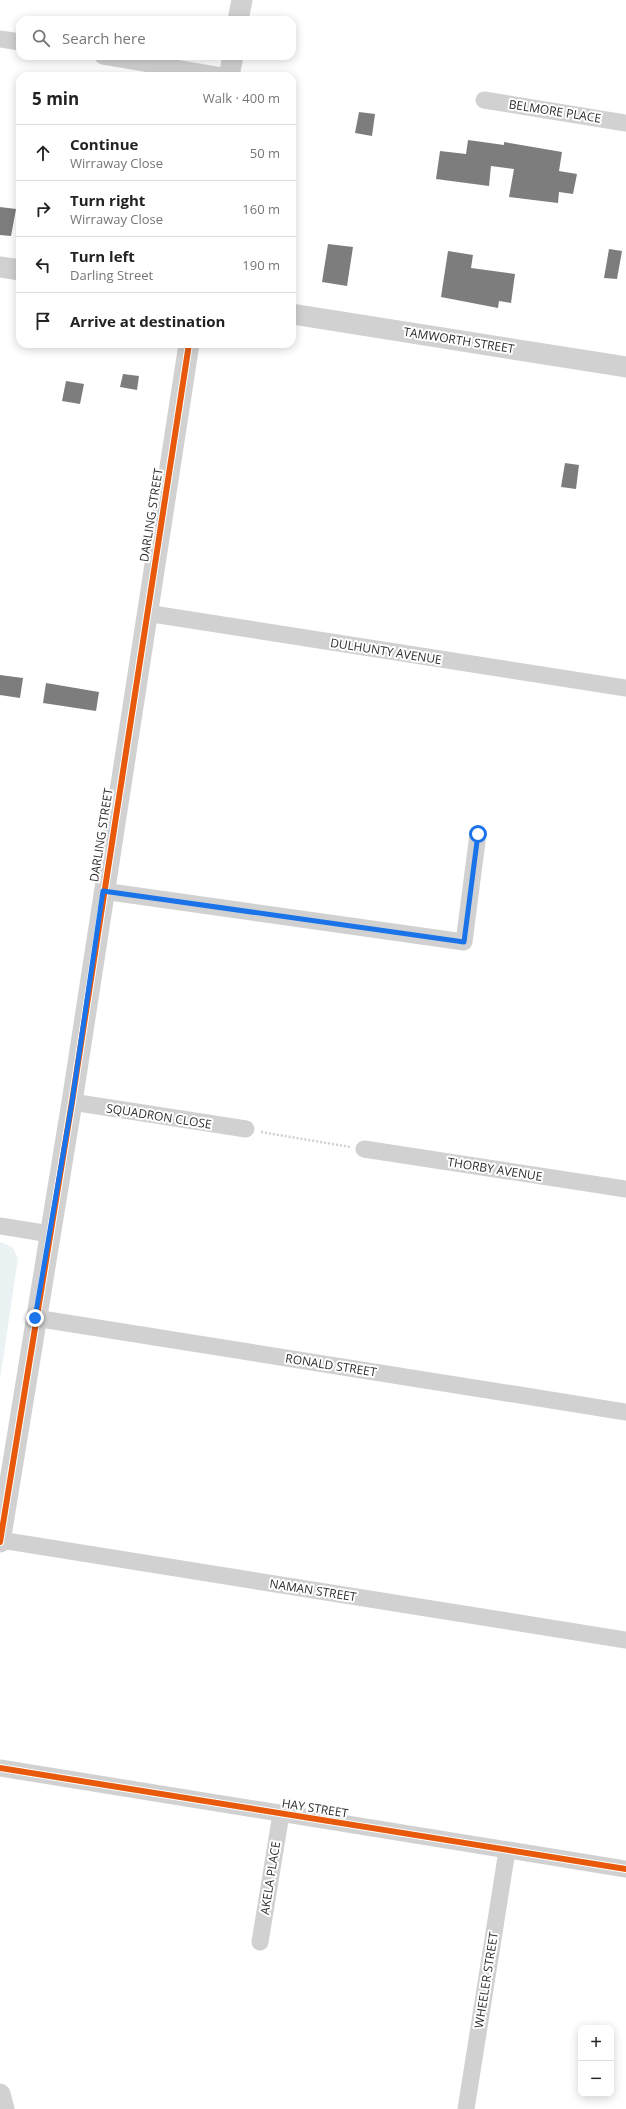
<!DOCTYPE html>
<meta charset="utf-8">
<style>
:root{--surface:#fff;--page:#f6f6f6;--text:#222;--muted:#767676;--line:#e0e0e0}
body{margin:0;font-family:"Open Sans",sans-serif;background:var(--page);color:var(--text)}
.controls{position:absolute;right:12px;bottom:12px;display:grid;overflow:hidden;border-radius:8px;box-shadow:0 2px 10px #0003}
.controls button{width:36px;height:36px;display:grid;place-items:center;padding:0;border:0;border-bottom:1px solid var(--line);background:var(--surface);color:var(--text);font:20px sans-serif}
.stop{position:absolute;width:12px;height:12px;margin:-9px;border:3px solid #1a73e8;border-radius:50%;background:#fff}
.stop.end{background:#1a73e8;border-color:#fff;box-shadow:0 1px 4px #0008}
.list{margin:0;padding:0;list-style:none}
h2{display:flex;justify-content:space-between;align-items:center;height:52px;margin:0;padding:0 16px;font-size:17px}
h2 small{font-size:13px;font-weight:400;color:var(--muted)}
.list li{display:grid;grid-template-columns:26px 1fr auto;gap:12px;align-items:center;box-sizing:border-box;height:56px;padding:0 16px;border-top:1px solid var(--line)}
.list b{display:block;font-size:15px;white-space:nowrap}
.list p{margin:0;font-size:13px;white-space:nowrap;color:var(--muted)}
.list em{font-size:13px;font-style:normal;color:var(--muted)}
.icon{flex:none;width:22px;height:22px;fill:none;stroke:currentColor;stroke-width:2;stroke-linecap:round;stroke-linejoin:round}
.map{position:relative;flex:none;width:626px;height:2109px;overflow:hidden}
.search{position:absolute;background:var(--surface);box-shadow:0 2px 10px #0003;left:16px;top:16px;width:280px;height:44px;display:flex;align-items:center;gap:10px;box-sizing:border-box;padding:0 14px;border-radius:12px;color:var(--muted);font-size:15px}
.panel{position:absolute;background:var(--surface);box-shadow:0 2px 10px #0003;left:16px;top:72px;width:280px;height:276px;border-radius:12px}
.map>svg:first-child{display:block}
.green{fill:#eaf2f4}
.building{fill:#7d7d7d}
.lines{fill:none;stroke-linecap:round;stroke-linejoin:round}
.path{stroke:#d0d0d0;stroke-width:2.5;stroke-dasharray:2 2;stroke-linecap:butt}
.minor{stroke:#d1d1d1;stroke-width:17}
.tertiary{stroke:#d1d1d1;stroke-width:21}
.cycleway-casing{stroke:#fff;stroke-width:8}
.cycleway{stroke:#e8590c;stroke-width:6}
.route{stroke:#1a73e8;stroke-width:5}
.labels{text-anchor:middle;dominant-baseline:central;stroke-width:4;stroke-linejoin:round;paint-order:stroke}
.street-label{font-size:12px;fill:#2c2c2c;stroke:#fff}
</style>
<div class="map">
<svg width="626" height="2109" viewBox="0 0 626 2109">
<rect width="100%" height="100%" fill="#fff"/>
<polygon class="green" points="0,1242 12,1247 18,1258 0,1380"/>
<g class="building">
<polygon points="359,112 375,114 372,136 355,133"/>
<polygon points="468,140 504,145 504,142 562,152 559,171 577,174 573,194 559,192 558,203 509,197 514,169 491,166 489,186 436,179 440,151 466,154"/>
<polygon points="0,207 16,209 11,236 0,235"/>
<polygon points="328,244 353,247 347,286 322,282"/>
<polygon points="609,249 622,251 617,279 604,278"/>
<polygon points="448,251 473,255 471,268 515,274 511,303 499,301 498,308 441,297"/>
<polygon points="123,374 139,376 137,390 120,387"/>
<polygon points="66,381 84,384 80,404 62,401"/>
<polygon points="565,463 579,465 576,489 561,487"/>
<polygon points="0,675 23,678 20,698 0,695"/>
<polygon points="46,683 99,692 96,711 43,703"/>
</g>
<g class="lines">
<polyline class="path" points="261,1132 350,1147"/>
<g class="minor">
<polyline points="0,39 20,42"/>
<polyline points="103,56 222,76"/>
<polyline points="484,100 626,123"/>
<polyline points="146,613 626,688"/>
<polyline points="103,891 464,942 478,834"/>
<polyline points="72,1102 246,1129"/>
<polyline points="364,1149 626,1189"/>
<polyline points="0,1226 50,1234"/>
<polyline points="35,1318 626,1412"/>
<polyline points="0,1540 626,1640"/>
<polyline points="0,1768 626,1869"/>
<polyline points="260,1942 281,1814"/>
<polyline points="466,2109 507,1851"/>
</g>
<g class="tertiary">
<polyline points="238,20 242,0"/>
<polyline points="229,76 233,56"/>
<polyline points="0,267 20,270"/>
<polyline points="292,314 626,367"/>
<polyline points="0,1542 72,1102 189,344"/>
<polyline points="0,2094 4,2109"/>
</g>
<defs>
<g id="cycleway">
<polyline points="0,1542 72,1102 189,344"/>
<polyline points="0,1768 626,1869"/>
</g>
</defs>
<use href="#cycleway" class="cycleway-casing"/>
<use href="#cycleway" class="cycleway"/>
</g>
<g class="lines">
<polyline class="route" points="35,1318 72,1102 103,891 464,942 478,834"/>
</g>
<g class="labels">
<g class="street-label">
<text transform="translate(555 111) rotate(9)">BELMORE PLACE</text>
<text transform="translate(459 340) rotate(9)">TAMWORTH STREET</text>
<text transform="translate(151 515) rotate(-81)">DARLING STREET</text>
<text transform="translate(386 651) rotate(9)">DULHUNTY AVENUE</text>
<text transform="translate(101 835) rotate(-81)">DARLING STREET</text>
<text transform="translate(159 1116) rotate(9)">SQUADRON CLOSE</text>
<text transform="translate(495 1169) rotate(9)">THORBY AVENUE</text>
<text transform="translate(331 1365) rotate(9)">RONALD STREET</text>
<text transform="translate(313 1590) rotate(9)">NAMAN STREET</text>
<text transform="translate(315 1808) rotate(9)">HAY STREET</text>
<text transform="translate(270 1878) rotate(-81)">AKELA PLACE</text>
<text transform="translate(486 1980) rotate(-81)">WHEELER STREET</text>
</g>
</g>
</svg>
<div class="controls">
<button>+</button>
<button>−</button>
</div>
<div class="stop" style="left:478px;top:834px"></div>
<div class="stop end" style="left:35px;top:1318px"></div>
<div class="search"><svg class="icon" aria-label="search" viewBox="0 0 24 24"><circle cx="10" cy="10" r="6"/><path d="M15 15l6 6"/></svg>Search here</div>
<section class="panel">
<h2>5 min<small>Walk · 400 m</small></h2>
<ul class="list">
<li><svg class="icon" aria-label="ahead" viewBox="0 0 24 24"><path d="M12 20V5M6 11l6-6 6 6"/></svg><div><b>Continue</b><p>Wirraway Close</p></div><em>50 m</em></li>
<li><svg class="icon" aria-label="right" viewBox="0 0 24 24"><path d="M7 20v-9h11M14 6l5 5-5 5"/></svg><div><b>Turn right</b><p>Wirraway Close</p></div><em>160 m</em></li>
<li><svg class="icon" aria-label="left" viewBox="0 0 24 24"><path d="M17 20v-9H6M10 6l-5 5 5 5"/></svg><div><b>Turn left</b><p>Darling Street</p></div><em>190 m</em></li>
<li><svg class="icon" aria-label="arrive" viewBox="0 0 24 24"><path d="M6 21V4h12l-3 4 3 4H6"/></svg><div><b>Arrive at destination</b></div></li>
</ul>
</section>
</div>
